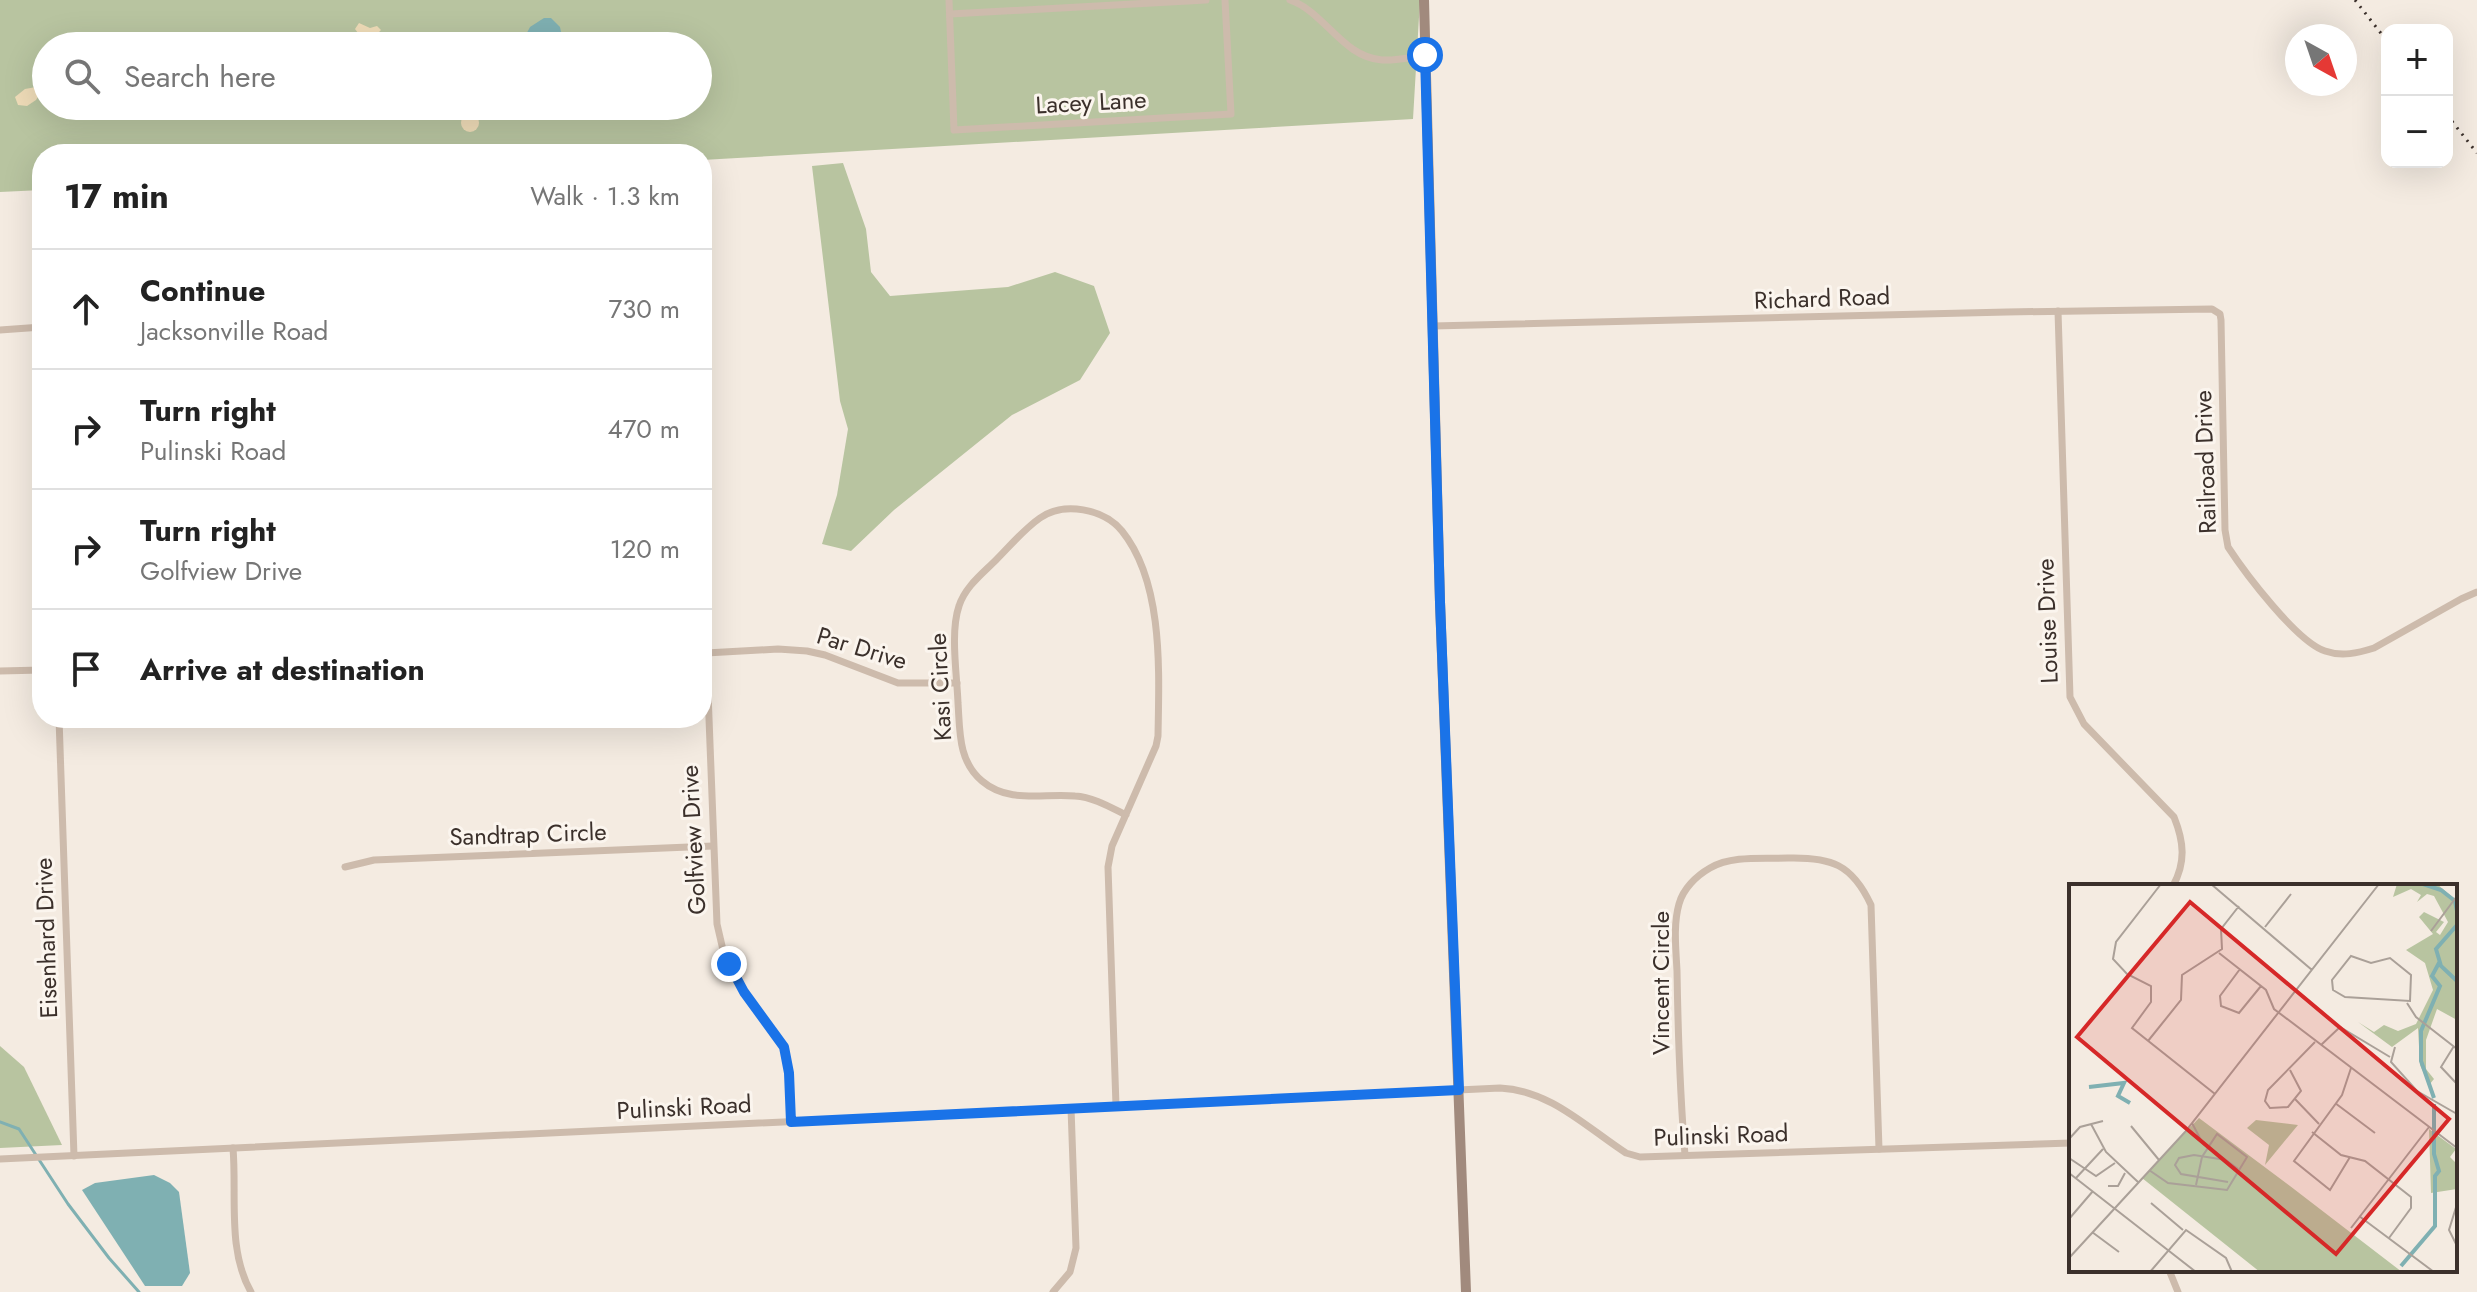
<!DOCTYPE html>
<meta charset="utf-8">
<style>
:root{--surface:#fff;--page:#f2f2f2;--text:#222;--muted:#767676;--line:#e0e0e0}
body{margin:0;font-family:Jost,sans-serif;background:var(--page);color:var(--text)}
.controls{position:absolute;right:24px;top:24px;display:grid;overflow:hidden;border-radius:16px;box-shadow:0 8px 32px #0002}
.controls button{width:72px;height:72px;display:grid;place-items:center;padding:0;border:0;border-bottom:2px solid var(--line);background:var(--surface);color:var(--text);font:40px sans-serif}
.compass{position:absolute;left:2285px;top:24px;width:72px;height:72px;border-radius:50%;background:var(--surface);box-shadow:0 8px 32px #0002;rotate:140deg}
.stop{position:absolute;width:24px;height:24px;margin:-18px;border:6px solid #1a73e8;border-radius:50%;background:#fff}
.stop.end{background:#1a73e8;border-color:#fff;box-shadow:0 2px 8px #0008}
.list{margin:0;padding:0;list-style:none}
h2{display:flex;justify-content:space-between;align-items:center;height:104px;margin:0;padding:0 32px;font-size:34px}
h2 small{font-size:26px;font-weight:400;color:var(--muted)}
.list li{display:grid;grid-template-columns:52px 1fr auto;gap:24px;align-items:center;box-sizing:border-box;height:120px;padding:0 32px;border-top:2px solid var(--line)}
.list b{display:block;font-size:30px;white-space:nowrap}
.list p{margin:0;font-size:26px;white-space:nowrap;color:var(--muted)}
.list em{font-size:26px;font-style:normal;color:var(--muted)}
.icon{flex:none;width:44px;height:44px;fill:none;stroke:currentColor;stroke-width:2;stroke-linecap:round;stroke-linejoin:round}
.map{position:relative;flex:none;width:2477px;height:1292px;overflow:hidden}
.search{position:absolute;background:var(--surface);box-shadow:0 8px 32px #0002;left:32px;top:32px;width:680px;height:88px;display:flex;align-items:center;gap:20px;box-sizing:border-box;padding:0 28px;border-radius:44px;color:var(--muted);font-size:30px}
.panel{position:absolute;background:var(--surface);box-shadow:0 8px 32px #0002;left:32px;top:144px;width:680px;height:584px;border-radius:32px}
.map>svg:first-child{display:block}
.green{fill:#b8c4a0;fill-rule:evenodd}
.sand{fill:#efdcb8}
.water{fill:#7fb0b2}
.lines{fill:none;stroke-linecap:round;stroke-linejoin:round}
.stream{stroke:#7fb0b2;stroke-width:3}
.street{stroke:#cdbbac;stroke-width:7}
.secondary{stroke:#a18a7d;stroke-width:10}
.rail{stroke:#3b302b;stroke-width:3;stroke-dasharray:2 6;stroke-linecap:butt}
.route{stroke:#1a73e8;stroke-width:10}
.labels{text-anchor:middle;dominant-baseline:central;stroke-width:6;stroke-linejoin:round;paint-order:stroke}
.street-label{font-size:24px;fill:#3b302b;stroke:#fbf5ee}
.inset-river{fill:none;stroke:#7fb0b2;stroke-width:4}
.inset-road{fill:none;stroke:#aaa098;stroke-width:2}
.view{fill:#d62828;fill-opacity:0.15;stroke:#d62828;stroke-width:4}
.inset-edge{fill:none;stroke:#3b302b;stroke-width:4}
</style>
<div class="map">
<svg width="2477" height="1292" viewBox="0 0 2477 1292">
<rect width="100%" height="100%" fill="#f4ebe1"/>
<g class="green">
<path d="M 0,0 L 1420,0 L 1413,119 L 702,160 L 702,154 L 42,154 L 42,190 L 0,192 ZM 46,46 L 698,46 L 698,106 L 46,106 Z"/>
<polygon points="843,163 866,229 871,272 890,296 1008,287 1055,272 1094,286 1110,333 1080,380 1012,415 894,510 851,551 822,544 837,495 848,429 840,401 812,166"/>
<polygon points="0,1046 24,1067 62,1145 0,1148"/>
</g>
<g class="sand">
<polygon points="359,23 370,28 377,26 381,30 371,40 361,37 355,29"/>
<polygon points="36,87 41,92 36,100 27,106 18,105 15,97 25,89"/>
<circle cx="470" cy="123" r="9"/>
</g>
<g class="water">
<polygon points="544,18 551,18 560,27 564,46 520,46 530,27"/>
<polygon points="154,1175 170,1183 179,1192 190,1273 182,1286 145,1286 82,1190 95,1183"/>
</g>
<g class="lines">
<polyline class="stream" points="0,1122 19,1129 68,1204 109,1258 139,1292"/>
<g class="street">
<polyline points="949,0 954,130 1231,114 1225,0"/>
<path d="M 1290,0 C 1325,12 1342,57 1382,60 C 1396,61 1412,57 1425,55"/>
<polyline points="950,14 1206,0"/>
<polyline points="38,218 42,275"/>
<path d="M 2058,311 L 2070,697 L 2084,724 L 2174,817 C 2184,842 2186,862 2173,886"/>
<path d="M 1433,326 L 2007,312 L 2212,309 L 2220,314 L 2221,320 L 2225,530 L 2228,547 C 2245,573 2297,642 2325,651 C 2342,657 2358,653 2374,648 L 2461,599 L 2477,592"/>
<polyline points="0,330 42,327"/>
<polyline points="702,538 717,924 723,950 738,982 784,1047 789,1073 791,1122"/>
<polyline points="706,653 778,649 807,651 825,655 898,683 957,683"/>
<polyline points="0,671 42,670"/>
<polyline points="59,718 74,1156"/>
<polyline points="345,867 374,860 713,846"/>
<path d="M 1116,1106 L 1108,867 L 1112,846 L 1156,746 L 1158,736 C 1159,673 1164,583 1122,531 C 1104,509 1064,501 1040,518 C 1024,529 1010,546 996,560 C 982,574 965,587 959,606 C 950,632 957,675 958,703 C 960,731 958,761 982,781 C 1009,804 1043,793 1075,796 C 1093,797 1110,807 1126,815"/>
<path d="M 233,1148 C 237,1196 227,1250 251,1292"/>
<path d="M 1685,1155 C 1680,1094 1678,1033 1677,971 C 1676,950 1673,925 1679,904 C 1683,889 1696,876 1710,868 C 1732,855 1764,859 1788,858 C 1831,857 1852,864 1871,905 L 1879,1149"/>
<path d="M 0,1159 L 1500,1088 C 1550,1090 1586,1127 1626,1153 L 1640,1157 L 2071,1143"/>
<polyline points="2169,1270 2178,1292"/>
<polyline points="1053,1292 1070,1272 1076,1248 1071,1108"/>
</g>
<polyline class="secondary" points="1424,0 1440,602 1466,1292"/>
<g class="rail">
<polyline points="2355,0 2387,41"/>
<polyline points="2447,115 2477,153"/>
</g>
</g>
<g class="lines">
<polyline class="route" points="729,964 744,992 784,1047 789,1073 791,1122 1459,1090 1440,602 1425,55"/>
</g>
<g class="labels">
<g class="street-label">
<text transform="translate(1091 102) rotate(-3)">Lacey Lane</text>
<text transform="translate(1822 298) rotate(-2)">Richard Road</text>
<text transform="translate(2205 462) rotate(-92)">Railroad Drive</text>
<text transform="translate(2047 621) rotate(-92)">Louise Drive</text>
<text transform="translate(862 648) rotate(17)">Par Drive</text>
<text transform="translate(940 687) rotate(-93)">Kasi Circle</text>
<text transform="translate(528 834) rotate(-2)">Sandtrap Circle</text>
<text transform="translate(693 840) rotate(-93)">Golfview Drive</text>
<text transform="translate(46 938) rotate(-92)">Eisenhard Drive</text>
<text transform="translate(1660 983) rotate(-90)">Vincent Circle</text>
<text transform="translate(684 1107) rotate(-3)">Pulinski Road</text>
<text transform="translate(1721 1135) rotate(-2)">Pulinski Road</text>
</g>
</g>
<g transform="translate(2069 884)">
<rect width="388" height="388" fill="#f4ebe1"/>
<path d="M 328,0 L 368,0 L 388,17 L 388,136 L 368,125 L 357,156 L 357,185 L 365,195 L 360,201 L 351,181 L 349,144 L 323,163 L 289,138 L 305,148 L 315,141 L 329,147 L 347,140 L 364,106 L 356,79 L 337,66 L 364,50 L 350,33 L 355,28 L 375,38 L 367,48 L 371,51 L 379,38 L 365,12 L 358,10 L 348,18 L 352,11 L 342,5 L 324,13 ZM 130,234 L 221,302 L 333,388 L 191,388 L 73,294 ZM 187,236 L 229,241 L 196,281 L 200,261 L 178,244 ZM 360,245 L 387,265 L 381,273 L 388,280 L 388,305 L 362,309 Z" fill="#b8c4a0"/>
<path class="inset-river" d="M 354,0 L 372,6 L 386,17 L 388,27M 388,41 L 367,65 L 372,82 L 388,97M 20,203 L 55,199 L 49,212 L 61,219M 365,214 L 352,177 L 352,147 L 371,102 L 363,92 L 371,77M 332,382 L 366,342 L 366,292 L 370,287 L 365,270 L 365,220"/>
<path class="inset-road" d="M 92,0 L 47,58 L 44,75 L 58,90 L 82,102 L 82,118 L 63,144 L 146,210M 142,0 L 243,86M 196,43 L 222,10M 362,47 L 388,12M 150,69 L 197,106 L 205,125 L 388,264M 282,72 L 302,79 L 321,74 L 342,91 L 341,117 L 276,113 L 264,106 L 263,96 ZM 171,85 L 151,112 L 152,122 L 170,129 L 192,102M 338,119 L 347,133 L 388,165M 79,157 L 112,116 L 113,91 L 153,65 L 152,45 L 170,22M 252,161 L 271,143 L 321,173M 385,162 L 372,183 L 388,200M 326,163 L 322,178 L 348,207 L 388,230M 221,186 L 232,207 L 219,223 L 201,224 L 196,217 L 199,206 L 246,158M 226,215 L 250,240M 266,219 L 306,249M 123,239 L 133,258 L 169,285M 22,240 L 37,268 L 69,298M 62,242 L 90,276M 243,248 L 272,271 L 296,277 L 342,313 L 342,324 L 320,354M 0,255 L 11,243 L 34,237M 281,273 L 261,306 L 225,277 L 273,211 L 282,184M 0,274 L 27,292 L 46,279M 157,276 L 125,271 L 110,274 L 106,281 L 112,290 L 159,298M 80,286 L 99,299 L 158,306 L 178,273 L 148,250 L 133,273 L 127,301M 0,289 L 127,388M 7,294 L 34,265M 39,302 L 49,302 L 56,289M 82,319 L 114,346M 388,320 L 380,346 L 388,362M 290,332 L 365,388M 0,335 L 24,307M 282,344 L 360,243M 23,348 L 50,368M 0,374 L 116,248 L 310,0M 81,388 L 117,346 L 157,374 L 163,388"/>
<path class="view" d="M 121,18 L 380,235 L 267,370 L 8,153 Z"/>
<rect width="388" height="388" class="inset-edge"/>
</g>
</svg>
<div class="controls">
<button>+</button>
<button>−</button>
</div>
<svg class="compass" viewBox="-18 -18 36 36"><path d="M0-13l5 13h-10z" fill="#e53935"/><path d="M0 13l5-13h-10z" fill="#767676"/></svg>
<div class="stop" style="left:1425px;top:55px"></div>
<div class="stop end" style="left:729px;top:964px"></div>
<div class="search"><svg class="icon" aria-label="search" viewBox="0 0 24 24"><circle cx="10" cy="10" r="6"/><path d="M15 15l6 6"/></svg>Search here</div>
<section class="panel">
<h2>17 min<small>Walk · 1.3 km</small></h2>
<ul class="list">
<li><svg class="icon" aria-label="ahead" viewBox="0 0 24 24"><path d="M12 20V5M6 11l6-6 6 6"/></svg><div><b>Continue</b><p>Jacksonville Road</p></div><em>730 m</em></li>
<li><svg class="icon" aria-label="right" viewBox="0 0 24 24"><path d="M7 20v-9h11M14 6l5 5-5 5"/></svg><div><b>Turn right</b><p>Pulinski Road</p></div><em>470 m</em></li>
<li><svg class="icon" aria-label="right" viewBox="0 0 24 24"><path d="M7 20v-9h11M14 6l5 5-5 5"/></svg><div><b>Turn right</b><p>Golfview Drive</p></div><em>120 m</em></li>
<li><svg class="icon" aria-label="arrive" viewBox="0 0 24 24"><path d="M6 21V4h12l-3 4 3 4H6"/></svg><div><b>Arrive at destination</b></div></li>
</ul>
</section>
</div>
